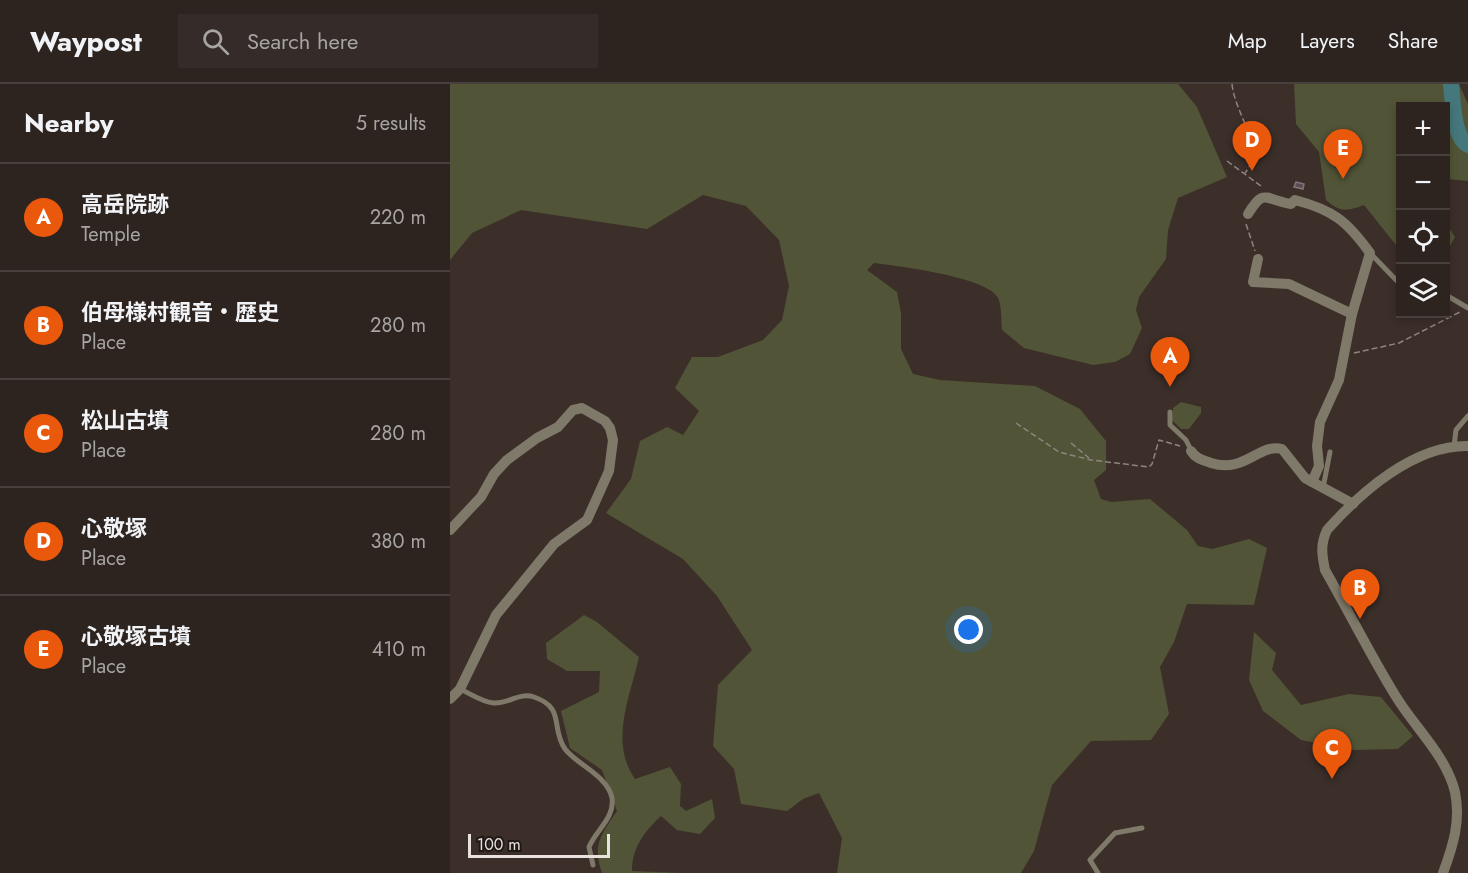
<!DOCTYPE html>
<meta charset="utf-8">
<style>
:root{--surface:#2d231f;--page:#352b28;--text:#f1f3f6;--muted:#a7a4a4;--line:#48403d;--accent:#ea580c}
body{margin:0;font-family:Jost,"Noto Sans JP",sans-serif;background:var(--page);color:var(--text)}
.controls{position:absolute;right:18px;top:18px;display:grid;overflow:hidden;border-radius:0px;box-shadow:0 3px 9px #0003}
.controls button{width:54px;height:54px;display:grid;place-items:center;padding:0;border:0;border-bottom:2px solid var(--line);background:var(--surface);color:var(--text);font:30px sans-serif}
.scale{position:absolute;left:18px;bottom:15px;width:142px;box-sizing:border-box;padding-left:6px;border:3px solid #e9e1dd;border-top:0;font-size:16px;line-height:21px;white-space:nowrap;color:#e9e1dd;-webkit-text-stroke:4px #1f1916;paint-order:stroke}
.you{position:absolute;left:519px;top:546px;width:21px;height:21px;margin:-15px;border:4px solid #fff;border-radius:50%;background:#1a73e8;box-shadow:0 0 0 9px #1a73e833}
.badge{display:grid;place-items:center;width:39px;height:39px;border-radius:50%;background:var(--accent);color:#fff;font-size:20px;font-weight:700}
.pin{position:absolute;translate:-50% -50px;filter:drop-shadow(0 2px 3px #0008)}
.pin::after{content:'';position:absolute;top:32px;width:21px;height:18px;background:inherit;clip-path:polygon(0 0,100% 0,50% 100%)}
.list{margin:0;padding:0;list-style:none}
h2{display:flex;justify-content:space-between;align-items:center;height:78px;margin:0;padding:0 24px;font-size:26px}
h2 small{font-size:20px;font-weight:400;color:var(--muted)}
.list li{display:grid;grid-template-columns:39px 1fr auto;gap:18px;align-items:center;box-sizing:border-box;height:108px;padding:0 24px;border-top:2px solid var(--line)}
.list b{display:block;font-size:22px;white-space:nowrap}
.list p{margin:0;font-size:20px;white-space:nowrap;color:var(--muted)}
.list em{font-size:20px;font-style:normal;color:var(--muted)}
.icon{flex:none;width:33px;height:33px;fill:none;stroke:currentColor;stroke-width:2;stroke-linecap:round;stroke-linejoin:round}
.map{position:relative;flex:none;width:1018px;height:789px;overflow:hidden}
header{display:flex;align-items:center;gap:36px;box-sizing:border-box;height:84px;padding:0 30px;background:var(--surface);border-bottom:2px solid var(--line)}
header strong{font-size:28px}
nav{display:flex;gap:33px;margin-inline-start:auto;font-size:21px}
.search{width:420px;height:54px;background:var(--page);display:flex;align-items:center;gap:15px;box-sizing:border-box;padding:0 21px;border-radius:0px;color:var(--muted);font-size:22px}
main{display:flex}
aside{flex:1;background:var(--surface)}
.map>svg:first-child{display:block}
.green{fill:#515436}
.lines{fill:none;stroke-linecap:round;stroke-linejoin:round}
.river{stroke:#45787c;stroke-width:16}
.building{fill:#5b4c51;stroke:#847479;stroke-width:1.5}
.path{stroke:#8f847f;stroke-width:1.5;stroke-dasharray:6 3;stroke-linecap:butt}
.lane{stroke:#7f7969;stroke-width:5}
.street{stroke:#7f7969;stroke-width:10}
</style>
<header>
<strong>Waypost</strong>
<div class="search"><svg class="icon" aria-label="search" viewBox="0 0 24 24"><circle cx="10" cy="10" r="6"/><path d="M15 15l6 6"/></svg>Search here</div>
<nav><a>Map</a><a>Layers</a><a>Share</a></nav>
</header>
<main>
<aside>
<h2>Nearby<small>5 results</small></h2>
<ul class="list">
<li><span class="badge">A</span><div><b>高岳院跡</b><p>Temple</p></div><em>220 m</em></li>
<li><span class="badge">B</span><div><b>伯母様村観音・歴史</b><p>Place</p></div><em>280 m</em></li>
<li><span class="badge">C</span><div><b>松山古墳</b><p>Place</p></div><em>280 m</em></li>
<li><span class="badge">D</span><div><b>心敬塚</b><p>Place</p></div><em>380 m</em></li>
<li><span class="badge">E</span><div><b>心敬塚古墳</b><p>Place</p></div><em>410 m</em></li>
</ul>
</aside>
<div class="map">
<svg width="1018" height="789" viewBox="0 0 1018 789">
<rect width="100%" height="100%" fill="#3c2f29"/>
<g class="green">
<path d="M 0,0 L 728,0 L 747,23 L 777,93 L 728,114 L 718,146 L 716,175 L 689,213 L 686,226 L 692,244 L 680,270 L 665,278 L 643,281 L 574,264 L 552,246 C 551,237 552,222 548,214 C 538,193 448,182 424,179 L 417,186 L 447,208 L 451,229 L 451,265 L 463,290 L 490,296 L 585,302 L 630,325 L 656,357 L 656,386 L 644,396 L 651,415 L 661,418 L 700,415 L 737,446 L 748,462 L 762,465 L 799,455 L 817,464 L 804,521 L 737,520 L 724,558 L 710,583 L 719,630 L 701,656 L 641,657 L 602,701 L 584,767 L 571,789 L 387,789 L 392,754 L 369,709 L 353,715 L 337,727 L 291,720 L 284,685 L 263,662 L 268,601 L 302,566 L 267,512 L 233,475 L 156,429 L 181,395 L 190,357 L 217,343 L 233,351 L 249,327 L 225,304 L 242,273 L 268,273 L 313,256 L 332,236 L 339,202 L 329,156 L 296,122 L 253,111 L 197,145 L 71,126 L 22,149 L 0,176 Z"/>
<path d="M 844,0 L 1009,0 L 1018,20 L 1018,97 L 996,95 L 996,22 L 950,22 L 950,166 L 914,121 C 897,127 891,129 876,116 L 869,68 L 846,40 Z"/>
<polygon points="996,139 1005,153 996,169"/>
<polygon points="731,318 751,323 751,329 739,345 731,345 722,336 723,324"/>
<path d="M 134,531 L 147,538 L 189,573 C 180,613 159,658 185,695 L 220,683 L 231,700 L 230,722 L 236,727 L 262,715 L 265,734 L 250,750 L 227,746 L 211,732 C 194,748 182,764 182,787 L 231,789 L 152,789 C 142,760 151,751 167,727 L 152,686 L 120,664 L 111,627 L 149,608 L 150,587 L 117,587 L 97,575 L 96,559 Z"/>
<polygon points="804,548 826,569 822,586 851,621 899,610 931,613 963,652 948,665 904,666 851,656 813,627 799,596"/>
</g>
<g class="lines">
<path class="river" d="M 1001,0 C 1003,17 1003,53 1018,61"/>
</g>
<polygon class="building" points="846,98 854,100 853,105 844,103"/>
<g class="lines">
<g class="path">
<path d="M 782,0 C 785,31 816,63 795,89"/>
<polyline points="777,77 811,102"/>
<polyline points="796,140 805,167"/>
<polyline points="904,269 949,259 1010,228"/>
<polyline points="566,339 609,368 641,376 699,383 702,380 709,356 730,362"/>
<polyline points="621,359 639,374"/>
</g>
<g class="lane">
<polyline points="920,169 950,200"/>
<polyline points="996,211 1018,224"/>
<polyline points="720,328 720,341 736,356 741,366"/>
<polyline points="1004,362 1006,346 1018,332"/>
<polyline points="873,404 880,368"/>
<path d="M 10,605 C 19,609 34,619 44,619 C 58,620 70,608 84,613 C 116,624 100,643 115,665 C 126,680 158,692 162,714 C 165,734 146,746 139,763 L 143,781"/>
<polyline points="648,789 640,776 665,749 692,744"/>
</g>
<g class="street">
<path d="M 798,130 C 814,104 814,115 841,120 L 845,116 C 883,126 897,137 920,169 L 902,230 L 889,296 L 870,338 L 867,362 L 869,382 L 862,398"/>
<polyline points="808,175 803,198 839,200 902,230"/>
<path d="M 741,367 C 746,375 753,376 761,379 C 794,390 809,359 832,365 L 855,394 L 903,420"/>
<polyline points="0,446 31,413 44,390 57,376 87,354 108,343 123,326 132,324 155,337 160,344 163,356 159,387 137,436 104,460 46,531 10,605 0,615"/>
<path d="M 993,789 C 1003,762 1011,737 1005,708 C 996,671 964,643 945,611 C 920,570 899,528 875,486 C 872,471 870,461 877,446 C 911,408 964,361 1018,362"/>
</g>
</g>
</svg>
<div class="controls">
<button>+</button>
<button>−</button>
<button><svg class="icon" aria-label="locate" viewBox="0 0 24 24"><circle cx="12" cy="12" r="6"/><path d="M12 2v4M12 18v4M2 12h4M18 12h4"/></svg></button>
<button><svg class="icon" aria-label="layers" viewBox="0 0 24 24"><path d="M12 4l9 5-9 5-9-5zM3 14l9 5 9-5"/></svg></button>
</div>
<div class="scale">100 m</div>
<div class="you"></div>
<div class="pin badge" style="left:720px;top:303px">A</div>
<div class="pin badge" style="left:910px;top:535px">B</div>
<div class="pin badge" style="left:882px;top:695px">C</div>
<div class="pin badge" style="left:802px;top:87px">D</div>
<div class="pin badge" style="left:893px;top:95px">E</div>
</div>
</main>
